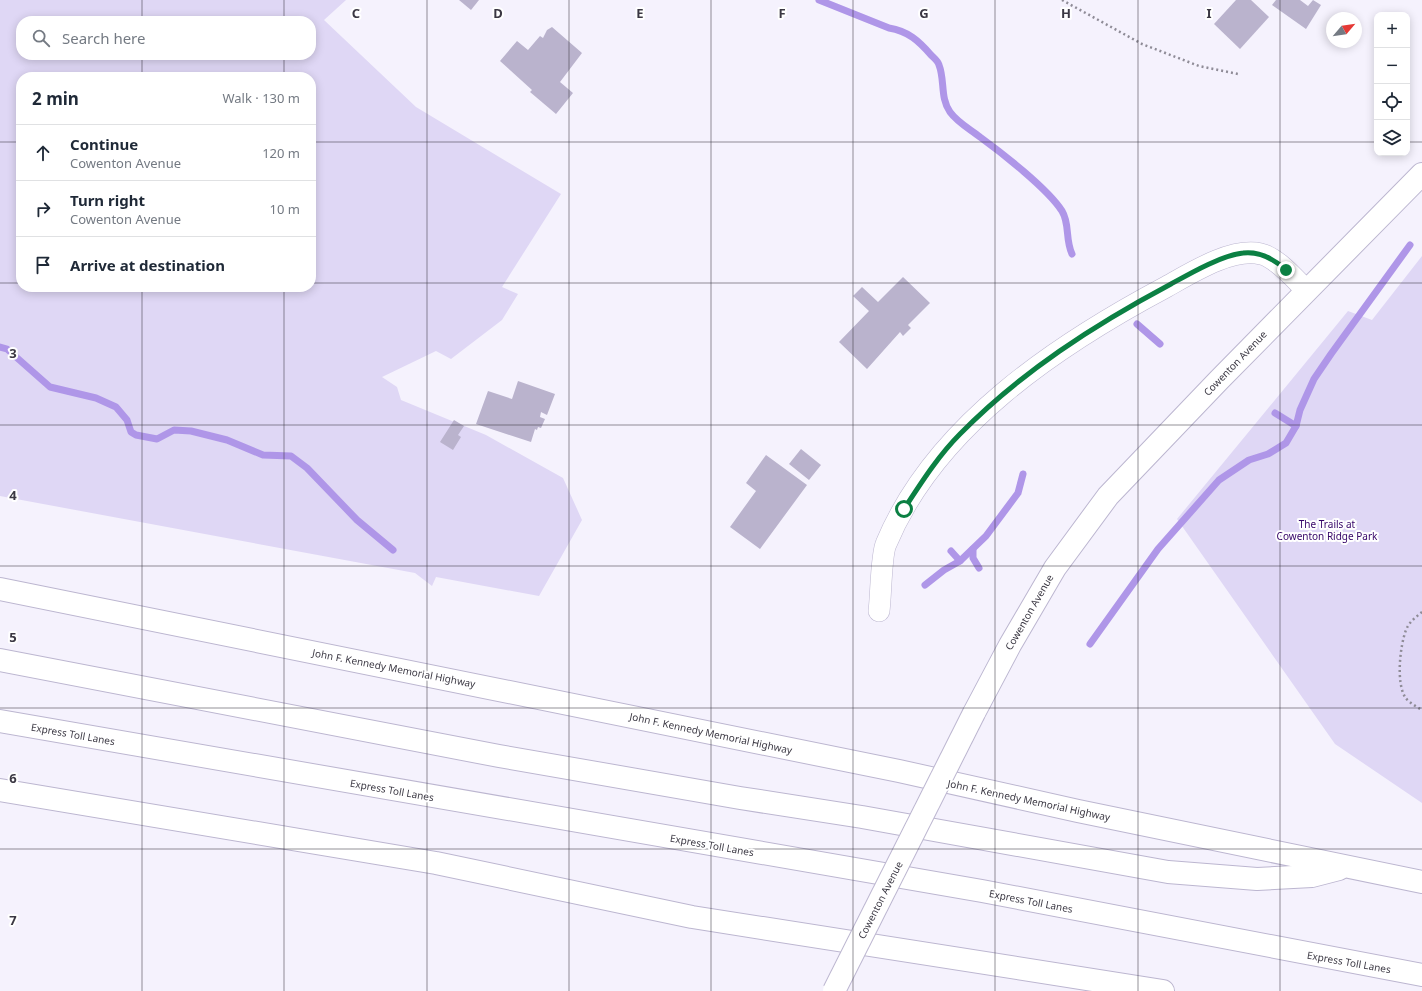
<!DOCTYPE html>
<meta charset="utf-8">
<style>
:root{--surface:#fff;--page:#f2f2f3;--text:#1f2937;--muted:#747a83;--line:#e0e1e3}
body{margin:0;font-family:"Noto Sans",sans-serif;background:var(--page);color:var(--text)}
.controls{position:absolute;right:12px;top:12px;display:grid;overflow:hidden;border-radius:8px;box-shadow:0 2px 10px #0003}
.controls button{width:36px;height:36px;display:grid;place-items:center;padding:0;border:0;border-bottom:1px solid var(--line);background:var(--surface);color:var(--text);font:20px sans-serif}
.compass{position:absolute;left:1326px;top:12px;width:36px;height:36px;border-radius:50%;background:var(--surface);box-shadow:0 2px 10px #0003;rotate:61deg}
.stop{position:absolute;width:12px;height:12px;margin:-9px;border:3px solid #0b8043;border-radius:50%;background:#fff}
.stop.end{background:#0b8043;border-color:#fff;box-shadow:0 1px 4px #0008}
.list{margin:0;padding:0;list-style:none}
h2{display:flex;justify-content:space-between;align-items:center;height:52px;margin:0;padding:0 16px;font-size:17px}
h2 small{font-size:13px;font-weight:400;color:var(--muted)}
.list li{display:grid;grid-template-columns:26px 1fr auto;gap:12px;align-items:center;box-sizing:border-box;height:56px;padding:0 16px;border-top:1px solid var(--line)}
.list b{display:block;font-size:15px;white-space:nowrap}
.list p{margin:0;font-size:13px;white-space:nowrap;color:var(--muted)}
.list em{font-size:13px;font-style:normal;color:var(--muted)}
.icon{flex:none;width:22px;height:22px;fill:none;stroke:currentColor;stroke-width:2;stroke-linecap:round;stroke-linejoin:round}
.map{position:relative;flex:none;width:1422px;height:991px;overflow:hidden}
.search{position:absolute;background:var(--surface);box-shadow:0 2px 10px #0003;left:16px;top:16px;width:300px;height:44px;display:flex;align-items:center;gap:10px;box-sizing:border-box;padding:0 14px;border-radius:16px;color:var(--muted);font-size:15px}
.panel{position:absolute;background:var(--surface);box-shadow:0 2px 10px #0003;left:16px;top:72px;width:300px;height:220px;border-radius:16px}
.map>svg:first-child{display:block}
.green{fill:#dfd7f5;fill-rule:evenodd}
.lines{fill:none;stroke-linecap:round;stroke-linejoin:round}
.stream{stroke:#af96e8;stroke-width:7}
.building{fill:#bab3cd}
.street-casing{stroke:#bcb6d0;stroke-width:22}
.secondary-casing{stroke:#bcb6d0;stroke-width:24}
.highway-casing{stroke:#bcb6d0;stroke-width:24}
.path{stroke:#8f8c97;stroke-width:2.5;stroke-dasharray:2 3;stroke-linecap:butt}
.street{stroke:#fff;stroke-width:21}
.secondary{stroke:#fff;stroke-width:22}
.highway{stroke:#fff;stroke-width:22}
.secondary-bridge-casing{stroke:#bcb6d0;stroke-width:24;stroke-linecap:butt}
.secondary-bridge{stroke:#fff;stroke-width:22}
.route{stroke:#0b8043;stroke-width:5}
.grid{fill:none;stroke:#3b3843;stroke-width:1;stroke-opacity:0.55}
.labels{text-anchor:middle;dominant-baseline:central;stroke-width:4;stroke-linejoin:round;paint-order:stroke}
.street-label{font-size:10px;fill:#3b3843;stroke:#fff}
.park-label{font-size:10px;fill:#350467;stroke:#fff}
.grid-label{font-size:13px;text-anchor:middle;font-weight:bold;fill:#3b3843;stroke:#fff;stroke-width:4;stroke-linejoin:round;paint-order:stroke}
</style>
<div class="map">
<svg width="1422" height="991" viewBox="0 0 1422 991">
<rect width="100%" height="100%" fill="#f5f2fd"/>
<g class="green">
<path d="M 0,0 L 346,0 L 324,20 L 416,107 L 561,194 L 502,287 L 518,294 L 502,320 L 451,359 L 436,351 L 382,377 L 397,387 L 401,400 L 486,435 L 563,478 L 582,520 L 539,596 L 436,577 L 432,586 L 415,573 L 0,496 ZM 21,21 L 311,21 L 311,55 L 21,55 ZM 21,77 L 311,77 L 311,287 L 21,287 Z"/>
<polygon points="1422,256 1422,803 1335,744 1177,519 1348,311 1372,320"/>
</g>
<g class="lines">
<g class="stream">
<path d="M 819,0 L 889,28 C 908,31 919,41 931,55 C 934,58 938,61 939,65 C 945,80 940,98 950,112 C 958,123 970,129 980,137 C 1002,153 1048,189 1062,211 C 1070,224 1065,239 1072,254"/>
<polyline points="1137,324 1160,344"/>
<polyline points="0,347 7,349 50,387 96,398 116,407 127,420 131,432 136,435 157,439 174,430 191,431 227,440 263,455 291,456 307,468 357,520 393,550"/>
<polyline points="1275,413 1296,426"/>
<polyline points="973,549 973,558 979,568"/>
<polyline points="951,551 960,561"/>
<polyline points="925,585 944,570 960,561 986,536 1018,493 1023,474"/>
<polyline points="1090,644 1158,549 1219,480 1249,460 1268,454 1286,443 1296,426 1300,410 1314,379 1331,354 1410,245"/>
</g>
</g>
<g class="building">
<polygon points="459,0 479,0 471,10"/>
<polygon points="1236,0 1251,0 1269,17 1240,49 1214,24"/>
<polygon points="1276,0 1300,0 1308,6 1313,0 1321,5 1306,29 1272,5"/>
<polygon points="552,27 582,53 560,82 573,93 556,114 530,92 532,90 500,61 517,41 528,50 540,36 543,38 547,30"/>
<polygon points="903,277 930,303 908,325 911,328 903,336 900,332 867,369 839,342 869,311 853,296 862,287 878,302"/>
<polygon points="518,381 555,394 547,415 541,412 540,417 545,419 541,428 538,427 537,430 535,429 531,442 476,424 488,391 512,399"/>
<polygon points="454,420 464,426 458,435 461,437 453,450 440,442"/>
<polygon points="801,449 821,465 809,480 789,464"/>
<polygon points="766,455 807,485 760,549 730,527 756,491 746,483"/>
</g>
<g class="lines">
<defs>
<path id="street" d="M 879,611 C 881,597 881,555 886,544 C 935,426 1057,345 1166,287 C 1191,273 1232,247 1261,254 C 1276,257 1295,279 1306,290"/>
<polyline id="secondary" points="974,713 1010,645 1055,568 1108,496 1219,380 1422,174"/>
<g id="highway">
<polyline points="0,589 899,771 1078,811 1422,882"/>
<polyline points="0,660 499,756 740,798 862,817 1168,872 1257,879 1312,876 1339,869"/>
<polyline points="0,721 982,891 1422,975"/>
<polyline points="0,790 436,863 692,917 1163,991"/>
</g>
</defs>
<use href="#street" class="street-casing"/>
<use href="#secondary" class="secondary-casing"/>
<use href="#highway" class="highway-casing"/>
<g class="path">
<polyline points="1062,0 1142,44 1199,66 1238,74"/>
<path d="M 1422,612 C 1416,617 1409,622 1406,630 C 1400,646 1396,682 1405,697 C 1408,702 1417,707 1422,710"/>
</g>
<use href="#street" class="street"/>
<use href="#secondary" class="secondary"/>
<use href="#highway" class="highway"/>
<defs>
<polyline id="secondary-bridge" points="834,991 974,713"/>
</defs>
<use href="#secondary-bridge" class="secondary-bridge-casing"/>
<use href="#secondary-bridge" class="secondary-bridge"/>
</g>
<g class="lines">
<path class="route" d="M 904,509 C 921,483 938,456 960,434 C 1021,372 1094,325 1171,284 C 1189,274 1222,255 1243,253 C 1260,251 1274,259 1286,270"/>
</g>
<path class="grid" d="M 142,0 L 142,21M 284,0 L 284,21M 427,0 L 427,991M 569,0 L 569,991M 711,0 L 711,991M 853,0 L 853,991M 995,0 L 995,991M 1138,0 L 1138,991M 1280,0 L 1280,991M 142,55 L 142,77M 284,55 L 284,77M 0,142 L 21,142M 311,142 L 1377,142M 1407,142 L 1422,142M 0,283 L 21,283M 311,283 L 1422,283M 142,287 L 142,991M 284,287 L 284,991M 0,425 L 1422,425M 0,566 L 1422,566M 0,708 L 1422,708M 0,849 L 1422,849"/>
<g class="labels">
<g class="street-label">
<text transform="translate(1235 363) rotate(-46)">Cowenton Avenue</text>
<text transform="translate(1029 612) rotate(-60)">Cowenton Avenue</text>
<text transform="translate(394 668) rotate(11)">John F. Kennedy Memorial Highway</text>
<text transform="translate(711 733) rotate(12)">John F. Kennedy Memorial Highway</text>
<text transform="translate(73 734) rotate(10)">Express Toll Lanes</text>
<text transform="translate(392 790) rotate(10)">Express Toll Lanes</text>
<text transform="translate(1029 800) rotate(12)">John F. Kennedy Memorial Highway</text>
<text transform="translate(712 845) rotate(10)">Express Toll Lanes</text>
<text transform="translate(880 900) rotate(-63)">Cowenton Avenue</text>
<text transform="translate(1031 901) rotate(11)">Express Toll Lanes</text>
<text transform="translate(1349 962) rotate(10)">Express Toll Lanes</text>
</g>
<g class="park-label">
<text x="1327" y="524">The Trails at<tspan x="1327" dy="12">Cowenton Ridge Park</tspan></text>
</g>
</g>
<g class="grid-label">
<text x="356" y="18">C</text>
<text x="498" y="18">D</text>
<text x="640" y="18">E</text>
<text x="782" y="18">F</text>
<text x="924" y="18">G</text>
<text x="1066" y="18">H</text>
<text x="1209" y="18">I</text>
<text x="13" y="358">3</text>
<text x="13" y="500">4</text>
<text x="13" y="642">5</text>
<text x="13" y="783">6</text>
<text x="13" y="925">7</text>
</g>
</svg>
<div class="controls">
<button>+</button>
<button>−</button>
<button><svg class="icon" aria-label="locate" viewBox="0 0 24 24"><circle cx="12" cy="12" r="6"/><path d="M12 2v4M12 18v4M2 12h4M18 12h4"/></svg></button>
<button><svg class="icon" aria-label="layers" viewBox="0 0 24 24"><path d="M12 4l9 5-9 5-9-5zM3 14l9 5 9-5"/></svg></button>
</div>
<svg class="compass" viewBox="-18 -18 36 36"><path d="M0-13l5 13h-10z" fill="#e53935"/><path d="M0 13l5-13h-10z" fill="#747a83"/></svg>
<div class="stop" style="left:904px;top:509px"></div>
<div class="stop end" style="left:1286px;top:270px"></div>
<div class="search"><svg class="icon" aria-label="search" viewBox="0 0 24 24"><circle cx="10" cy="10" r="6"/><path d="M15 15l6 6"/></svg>Search here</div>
<section class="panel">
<h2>2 min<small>Walk · 130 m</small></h2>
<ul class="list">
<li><svg class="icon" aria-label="ahead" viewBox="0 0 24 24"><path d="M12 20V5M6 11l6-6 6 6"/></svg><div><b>Continue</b><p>Cowenton Avenue</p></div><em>120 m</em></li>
<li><svg class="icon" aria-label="right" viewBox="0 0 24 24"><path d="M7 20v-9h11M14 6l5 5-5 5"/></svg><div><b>Turn right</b><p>Cowenton Avenue</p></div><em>10 m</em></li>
<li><svg class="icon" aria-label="arrive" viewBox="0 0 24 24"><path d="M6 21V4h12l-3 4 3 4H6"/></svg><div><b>Arrive at destination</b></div></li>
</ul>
</section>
</div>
